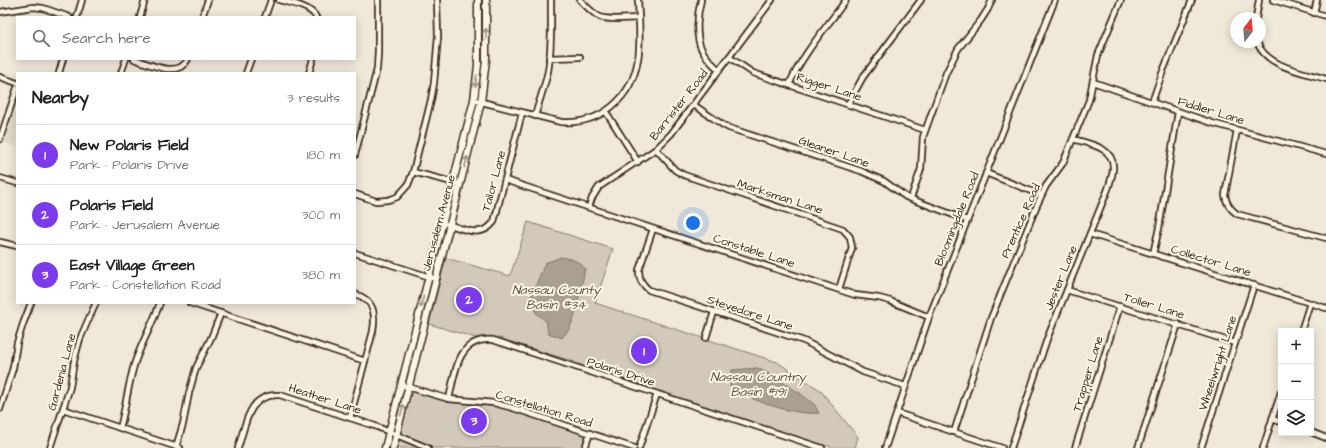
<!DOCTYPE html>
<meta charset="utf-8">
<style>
:root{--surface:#fff;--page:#f2f2f2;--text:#222;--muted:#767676;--line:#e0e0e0;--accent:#7c3aed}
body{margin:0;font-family:"Architects Daughter",sans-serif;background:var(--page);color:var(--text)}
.controls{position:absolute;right:12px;bottom:12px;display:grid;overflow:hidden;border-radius:0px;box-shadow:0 2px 10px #0003}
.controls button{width:36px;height:36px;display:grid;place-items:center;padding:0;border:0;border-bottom:1px solid var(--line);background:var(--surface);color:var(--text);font:20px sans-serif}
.compass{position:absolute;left:1230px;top:12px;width:36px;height:36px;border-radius:50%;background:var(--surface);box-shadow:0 2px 10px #0003;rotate:16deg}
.you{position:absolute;left:693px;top:223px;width:14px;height:14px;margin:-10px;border:3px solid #fff;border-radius:50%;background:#1a73e8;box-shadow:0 0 0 6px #1a73e833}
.badge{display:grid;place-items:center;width:26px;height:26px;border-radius:50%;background:var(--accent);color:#fff;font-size:13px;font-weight:700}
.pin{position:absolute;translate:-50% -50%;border:2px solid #fff;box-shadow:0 1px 4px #0006}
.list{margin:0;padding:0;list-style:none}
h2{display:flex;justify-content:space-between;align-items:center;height:52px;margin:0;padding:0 16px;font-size:17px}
h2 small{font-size:13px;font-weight:400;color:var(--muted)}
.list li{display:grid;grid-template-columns:26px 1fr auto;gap:12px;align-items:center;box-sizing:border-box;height:60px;padding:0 16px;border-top:1px solid var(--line)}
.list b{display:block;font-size:15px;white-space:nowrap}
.list p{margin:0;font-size:13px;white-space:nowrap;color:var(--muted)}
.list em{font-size:13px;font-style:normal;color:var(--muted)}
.icon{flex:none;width:22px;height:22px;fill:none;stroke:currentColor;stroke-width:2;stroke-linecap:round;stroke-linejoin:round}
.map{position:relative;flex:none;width:1326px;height:448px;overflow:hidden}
.search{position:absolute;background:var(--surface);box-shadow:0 2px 10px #0003;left:16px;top:16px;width:340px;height:44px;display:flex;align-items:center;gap:10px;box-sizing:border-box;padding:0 14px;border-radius:0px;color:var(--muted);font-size:15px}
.panel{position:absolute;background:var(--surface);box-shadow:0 2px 10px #0003;left:16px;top:72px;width:340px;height:232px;border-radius:0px}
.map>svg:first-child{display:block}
.built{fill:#e1d9c9}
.green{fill:#d2c9ba;stroke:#867a6c}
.water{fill:#aaa091;stroke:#7e7163}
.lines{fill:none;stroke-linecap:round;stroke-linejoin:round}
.street-casing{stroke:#3b2a1e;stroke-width:8}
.secondary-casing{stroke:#3b2a1e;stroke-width:9}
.street{stroke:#fcf5e5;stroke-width:4.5}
.secondary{stroke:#fcf5e5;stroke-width:6}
.oneway{stroke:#9c9082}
.labels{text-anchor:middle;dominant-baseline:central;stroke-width:4;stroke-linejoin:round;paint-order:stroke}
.street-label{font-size:12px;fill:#3b2a1e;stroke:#fcf5e5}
.water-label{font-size:13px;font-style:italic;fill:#625346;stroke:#fcf5e5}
</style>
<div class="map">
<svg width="1326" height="448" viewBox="0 0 1326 448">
<rect width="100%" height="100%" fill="#f0e9d9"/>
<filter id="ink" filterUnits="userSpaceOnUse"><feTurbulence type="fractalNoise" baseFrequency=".025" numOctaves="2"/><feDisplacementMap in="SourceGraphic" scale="8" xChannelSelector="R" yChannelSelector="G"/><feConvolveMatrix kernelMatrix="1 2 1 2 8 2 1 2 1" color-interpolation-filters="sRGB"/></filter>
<g filter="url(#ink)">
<polygon class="built" points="8,110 17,113 17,147 0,141 0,134"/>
<g class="green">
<polygon points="528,222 613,249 595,303 777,362 820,390 858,437 855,448 834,448 574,366 575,362 492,336 491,340 483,340 429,324 446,258 510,276"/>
<polygon points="405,387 462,403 494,404 590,434 585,448 389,448"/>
</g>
<g class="water">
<path d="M 561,257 C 571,259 579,260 585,269 L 576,311 L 570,328 L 562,338 L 548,333 L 546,321 L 536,313 L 531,297 L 545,263 Z"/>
<path d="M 757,368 L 771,375 L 801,394 L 814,404 L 819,413 C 796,416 747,400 730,386 L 732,370 Z"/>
</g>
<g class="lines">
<defs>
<g id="street">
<path d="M 279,0 C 290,3 310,6 316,17"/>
<path d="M 580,0 C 586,6 592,13 600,17 C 611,21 627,18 639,18"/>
<path d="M 701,0 C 697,15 695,37 702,50 C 706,58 713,64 719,70"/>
<polyline points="1273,0 1326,16"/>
<polyline points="0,12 33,7 43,8 69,17"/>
<polyline points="1314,13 1317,0"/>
<polyline points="77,17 82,0"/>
<polyline points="140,17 145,0"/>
<polyline points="202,17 208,0"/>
<polyline points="265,17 271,0"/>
<polyline points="1256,18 1259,0"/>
<path d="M 1257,42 C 1266,67 1303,72 1326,79"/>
<polyline points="729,57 753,73 925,130"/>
<polyline points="549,58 580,57"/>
<path d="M 134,59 C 150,64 178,79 188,59"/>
<polyline points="59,73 63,59"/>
<polyline points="121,73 126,59"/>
<polyline points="246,73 251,59"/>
<polyline points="309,73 313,59"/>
<polyline points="0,77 17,83"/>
<polyline points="1093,82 1212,123 1326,154"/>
<path d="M 789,85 C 803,53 826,28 846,0"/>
<path d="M 474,100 L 561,122 C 601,125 632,98 638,59 C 641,43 639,17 638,0"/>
<polyline points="1152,102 1163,71 1192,0"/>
<polyline points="848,104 863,77 921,0"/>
<polyline points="694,105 723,125 729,128 861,171 884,181 906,197 967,220"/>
<polyline points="606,112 638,162"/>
<path d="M 535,116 C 539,101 545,86 548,71 C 552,48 551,24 551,0"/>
<path d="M 1237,130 L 1225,195 C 1226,203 1230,209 1237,214 L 1326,238"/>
<polyline points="0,139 17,88"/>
<polyline points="656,149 675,170 684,175 843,229 850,237 852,248 839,289"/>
<polyline points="355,155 377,69 378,52 378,0"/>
<polyline points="413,172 456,183"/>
<polyline points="986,173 1041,195"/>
<polyline points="0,178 17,183"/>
<polyline points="505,180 855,295 879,298 890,301 929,317"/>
<polyline points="355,194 376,201 388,200 397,197 408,185 413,172 431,100 434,83 438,36 437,0"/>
<polyline points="911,198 921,169 923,137 946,73 958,49 981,20 988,9 992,0"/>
<polyline points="589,207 592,198 599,187 656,149 671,134 772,0"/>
<path d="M 447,224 C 464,229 481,239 494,222 L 522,113"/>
<path d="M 653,229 L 639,270 C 639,280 642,284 649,290 L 804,341 L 863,372 L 905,386"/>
<polyline points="1090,234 1326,308"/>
<polyline points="0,242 17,246"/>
<polyline points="355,253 436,279"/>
<polyline points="1153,254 1159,228 1178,112"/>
<polyline points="1067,290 1235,343"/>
<polyline points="190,303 365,361"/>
<polyline points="1301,331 1310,303"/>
<polyline points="706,338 714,312"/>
<polyline points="401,385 449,399 494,403 513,408 634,448"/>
<path d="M 449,399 C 455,373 457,337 493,340 L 822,448"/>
<polyline points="0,409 13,368 17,343 23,324 31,303"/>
<polyline points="63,409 180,448"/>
<polyline points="897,413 1002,448"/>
<path d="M 350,418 L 373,331 C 376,313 374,300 355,294"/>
<polyline points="1272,419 1281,422"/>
<path d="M 120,428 C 126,407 128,384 135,362 C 142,342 153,323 160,303"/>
<polyline points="954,432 991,318 1037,205 1046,186 1063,163 1089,100 1098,55 1121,0"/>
<polyline points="1311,432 1326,438"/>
<polyline points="176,447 183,424 189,393 196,368 211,338 221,313"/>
<polyline points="50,448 70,387 74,361 80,339 86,325 96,303"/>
<path d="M 238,448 C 246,424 248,393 280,395 L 375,426 L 428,448"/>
<polyline points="585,448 590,433"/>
<polyline points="639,448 657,394"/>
<polyline points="885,448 929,317 1055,0"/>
<path d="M 1011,448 L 1047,339 L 1108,189 C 1110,182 1113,175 1113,168 C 1114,147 1089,144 1073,139"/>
<polyline points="1075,448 1120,306"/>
<polyline points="1138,448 1178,324"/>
<polyline points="1201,448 1254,285"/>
<polyline points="1263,448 1281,392"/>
</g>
<g id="secondary">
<polyline points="385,448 474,100 478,65 478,0"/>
<polyline points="393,448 481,102 486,60 486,0"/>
</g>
</defs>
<use href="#street" class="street-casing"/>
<use href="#secondary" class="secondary-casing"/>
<use href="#street" class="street"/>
<use href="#secondary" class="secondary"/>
</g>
<defs><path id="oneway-shaft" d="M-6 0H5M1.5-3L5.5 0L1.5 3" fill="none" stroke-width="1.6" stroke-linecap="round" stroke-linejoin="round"/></defs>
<g class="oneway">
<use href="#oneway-shaft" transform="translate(486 34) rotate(-90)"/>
<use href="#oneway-shaft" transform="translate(476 81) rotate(97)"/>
<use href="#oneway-shaft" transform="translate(466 162) rotate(-75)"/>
<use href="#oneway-shaft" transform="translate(422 302) rotate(104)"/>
<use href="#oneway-shaft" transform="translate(402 410) rotate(-75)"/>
</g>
</g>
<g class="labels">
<g class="street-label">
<text transform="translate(829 87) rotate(18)">Rigger Lane</text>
<text transform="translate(679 105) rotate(-52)">Barrister Road</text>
<text transform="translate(1211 111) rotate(17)">Fiddler Lane</text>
<text transform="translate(834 152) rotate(19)">Gleaner Lane</text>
<text transform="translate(494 181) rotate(-75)">Tailor Lane</text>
<text transform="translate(780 197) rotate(18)">Marksman Lane</text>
<text transform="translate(957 219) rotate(-68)">Bloomingdale Road</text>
<text transform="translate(1021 221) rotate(-66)">Prentice Road</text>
<text transform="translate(439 223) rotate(-75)">Jerusalem Avenue</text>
<text transform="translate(754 251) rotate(18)">Constable Lane</text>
<text transform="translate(1211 261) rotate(17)">Collector Lane</text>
<text transform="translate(1061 278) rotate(-68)">Jester Lane</text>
<text transform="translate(1154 306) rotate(17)">Toller Lane</text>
<text transform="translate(750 313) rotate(18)">Stevedore Lane</text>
<text transform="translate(1218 363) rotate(-72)">Wheelwright Lane</text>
<text transform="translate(62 372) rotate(-75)">Gardenia Lane</text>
<text transform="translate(621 372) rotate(18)">Polaris Drive</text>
<text transform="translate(1088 374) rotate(-73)">Trapper Lane</text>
<text transform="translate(325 399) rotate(18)">Heather Lane</text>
<text transform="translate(544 409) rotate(17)">Constellation Road</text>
</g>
<g class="water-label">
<text x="556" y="290">Nassau County<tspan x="556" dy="15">Basin #34</tspan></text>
<text x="758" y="377">Nassau Country<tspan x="758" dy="15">Basin #191</tspan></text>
</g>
</g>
</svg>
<div class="controls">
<button>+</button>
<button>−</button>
<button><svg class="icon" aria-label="layers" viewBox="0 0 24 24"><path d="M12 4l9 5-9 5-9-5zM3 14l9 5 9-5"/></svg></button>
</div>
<svg class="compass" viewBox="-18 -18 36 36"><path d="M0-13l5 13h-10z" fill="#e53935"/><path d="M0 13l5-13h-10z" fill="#767676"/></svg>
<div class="you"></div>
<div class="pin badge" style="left:644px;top:351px">1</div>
<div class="pin badge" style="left:469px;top:300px">2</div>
<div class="pin badge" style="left:474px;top:421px">3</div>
<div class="search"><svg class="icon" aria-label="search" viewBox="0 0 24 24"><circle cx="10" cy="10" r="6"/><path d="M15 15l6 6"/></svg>Search here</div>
<section class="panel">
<h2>Nearby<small>3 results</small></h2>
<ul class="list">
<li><span class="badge">1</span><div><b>New Polaris Field</b><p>Park · Polaris Drive</p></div><em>180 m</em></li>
<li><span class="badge">2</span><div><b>Polaris Field</b><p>Park · Jerusalem Avenue</p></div><em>300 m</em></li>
<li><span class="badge">3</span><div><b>East Village Green</b><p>Park · Constellation Road</p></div><em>380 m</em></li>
</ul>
</section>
</div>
